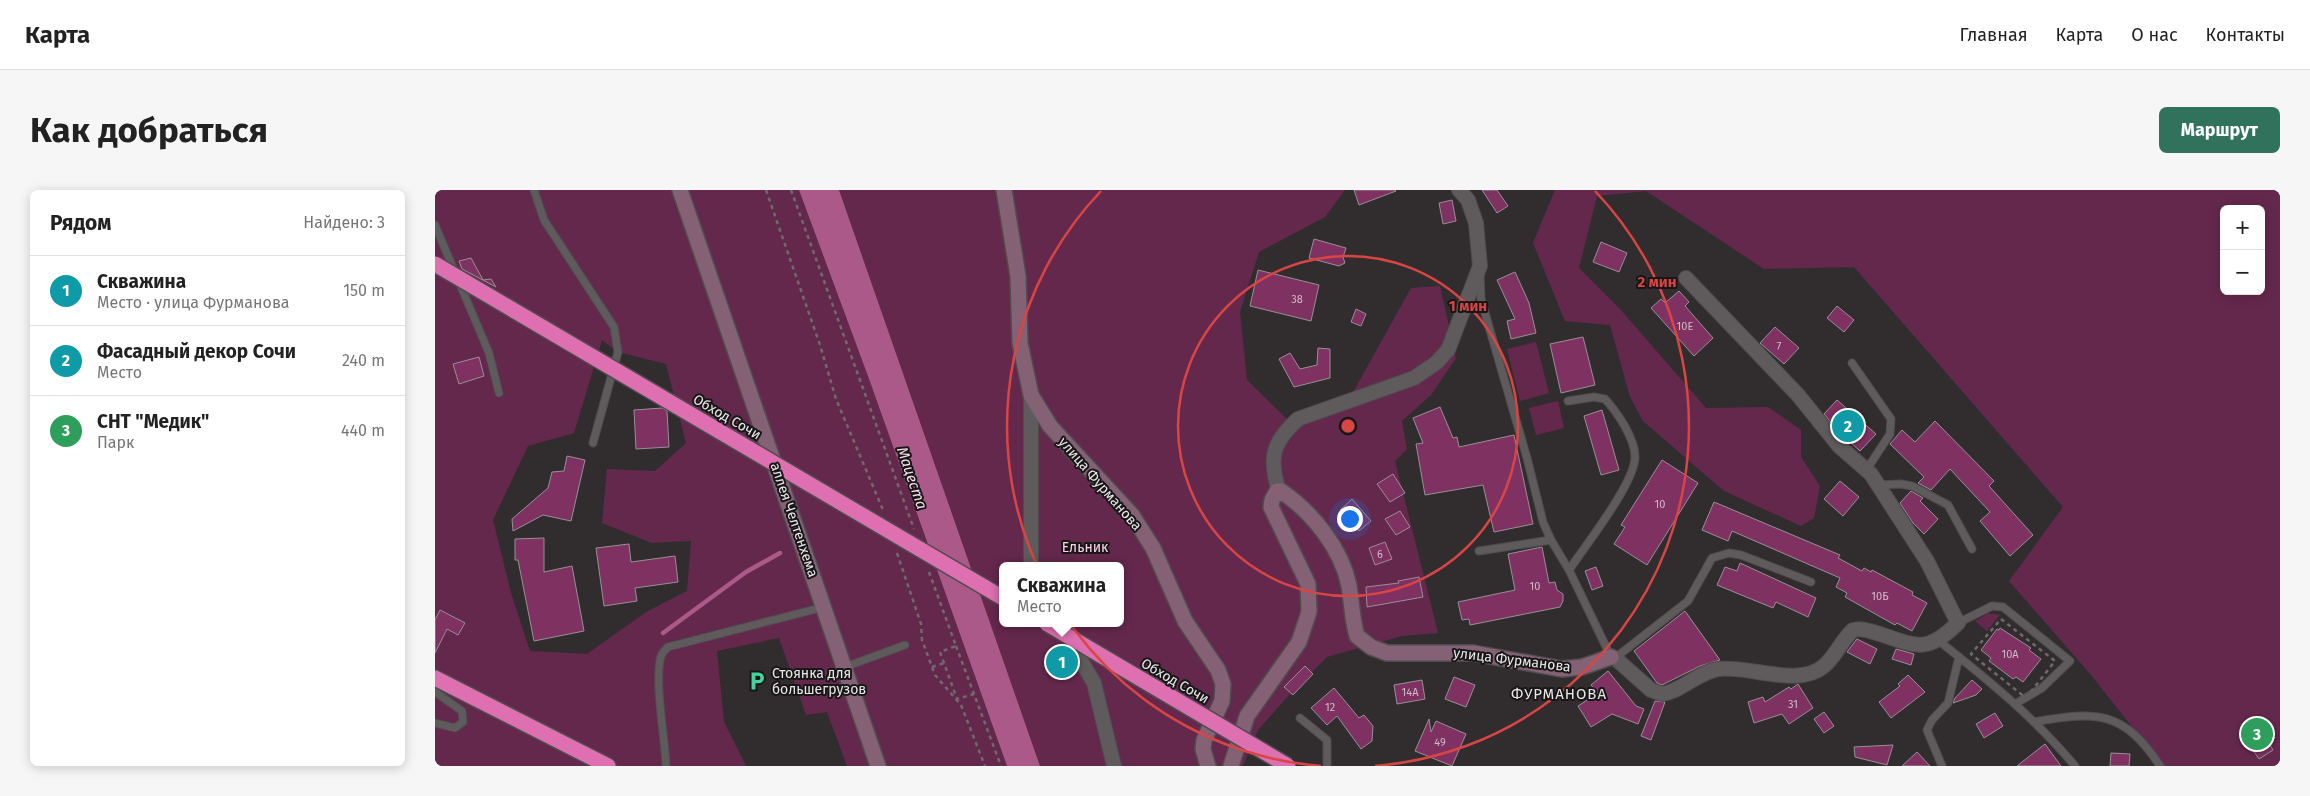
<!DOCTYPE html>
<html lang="ru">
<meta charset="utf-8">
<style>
:root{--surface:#fff;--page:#f6f6f6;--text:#222;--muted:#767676;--line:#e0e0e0;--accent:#30725b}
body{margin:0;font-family:"Fira Sans",sans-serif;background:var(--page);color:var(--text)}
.controls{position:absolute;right:15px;top:15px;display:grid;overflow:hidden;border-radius:8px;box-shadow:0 2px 12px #0003}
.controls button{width:45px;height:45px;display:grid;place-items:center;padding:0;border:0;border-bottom:1px solid var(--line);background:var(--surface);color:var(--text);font:25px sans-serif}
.you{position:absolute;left:914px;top:328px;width:18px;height:18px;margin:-12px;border:4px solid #fff;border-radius:50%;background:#1a73e8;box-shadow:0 0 0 8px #1a73e833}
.badge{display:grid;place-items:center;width:32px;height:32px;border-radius:50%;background:var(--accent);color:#fff;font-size:16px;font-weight:700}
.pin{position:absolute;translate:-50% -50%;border:2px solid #fff;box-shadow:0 1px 5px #0006}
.popup{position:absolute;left:564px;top:372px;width:125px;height:65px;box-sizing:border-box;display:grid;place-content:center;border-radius:8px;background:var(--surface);filter:drop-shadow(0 1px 4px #0005);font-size:16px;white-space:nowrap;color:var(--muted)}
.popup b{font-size:19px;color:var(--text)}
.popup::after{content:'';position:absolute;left:50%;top:100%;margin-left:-10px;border:10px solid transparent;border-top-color:var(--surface)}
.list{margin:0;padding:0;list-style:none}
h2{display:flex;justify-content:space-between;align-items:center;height:65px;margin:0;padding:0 20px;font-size:21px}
h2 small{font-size:16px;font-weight:400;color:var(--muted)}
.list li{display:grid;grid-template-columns:32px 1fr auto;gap:15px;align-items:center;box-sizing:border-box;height:70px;padding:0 20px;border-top:1px solid var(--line)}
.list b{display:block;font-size:19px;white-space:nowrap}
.list p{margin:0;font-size:16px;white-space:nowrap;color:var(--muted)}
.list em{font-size:16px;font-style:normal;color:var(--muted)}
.map{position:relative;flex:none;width:1845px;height:576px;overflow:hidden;border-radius:8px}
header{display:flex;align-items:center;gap:30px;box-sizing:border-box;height:70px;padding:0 25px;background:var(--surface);border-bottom:1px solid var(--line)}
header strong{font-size:24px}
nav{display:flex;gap:28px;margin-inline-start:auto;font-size:18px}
.intro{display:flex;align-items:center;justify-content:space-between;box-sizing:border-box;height:120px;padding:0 30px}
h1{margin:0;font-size:35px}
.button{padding:12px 22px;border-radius:8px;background:var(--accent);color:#fff;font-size:18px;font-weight:700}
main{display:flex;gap:30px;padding:0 30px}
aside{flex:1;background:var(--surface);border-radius:8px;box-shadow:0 2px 12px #0003}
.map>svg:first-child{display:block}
.green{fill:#64284d;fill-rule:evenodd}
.water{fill:#ab5989}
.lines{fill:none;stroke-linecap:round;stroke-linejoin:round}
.stream{stroke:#ab5989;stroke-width:4.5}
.building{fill:#7f3162;stroke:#969194}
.lane-casing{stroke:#4f4c4e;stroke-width:9}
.street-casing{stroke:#4f4c4e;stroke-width:16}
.secondary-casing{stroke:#4f4c4e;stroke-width:18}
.highway-casing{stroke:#4f4c4e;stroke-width:18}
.path{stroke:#6f6b6d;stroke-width:2.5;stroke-dasharray:4 4;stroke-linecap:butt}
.lane{stroke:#5f5b5d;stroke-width:7}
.street{stroke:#5f5b5d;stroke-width:14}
.secondary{stroke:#856176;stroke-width:15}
.highway{stroke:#de70b2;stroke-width:15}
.highway-bridge-casing{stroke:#4f4c4e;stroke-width:18;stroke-linecap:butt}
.highway-bridge{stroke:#de70b2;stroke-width:15}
.ring{fill:none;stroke:#d94545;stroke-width:2.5}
.labels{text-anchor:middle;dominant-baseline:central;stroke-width:4;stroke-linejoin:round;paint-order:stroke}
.number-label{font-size:11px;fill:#cfbac7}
.street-label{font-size:14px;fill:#eae7e9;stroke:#181617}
.park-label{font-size:14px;fill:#fed0e9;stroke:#181617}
.poi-label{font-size:14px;fill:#eae7e9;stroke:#181617;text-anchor:start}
.water-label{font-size:15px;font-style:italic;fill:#f3dce8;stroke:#181617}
.neighbourhood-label{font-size:15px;letter-spacing:1px;fill:#eae7e9;stroke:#181617}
.centre{fill:#d94545;stroke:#181617;stroke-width:2.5}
.ring-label{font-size:15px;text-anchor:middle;font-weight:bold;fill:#d94545;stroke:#181617;stroke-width:4;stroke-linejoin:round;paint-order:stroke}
</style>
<header>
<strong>Карта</strong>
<nav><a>Главная</a><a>Карта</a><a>О нас</a><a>Контакты</a></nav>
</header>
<div class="intro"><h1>Как добраться</h1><a class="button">Маршрут</a></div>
<main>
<aside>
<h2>Рядом<small>Найдено: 3</small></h2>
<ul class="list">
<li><span class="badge" style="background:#0f9aa8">1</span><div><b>Скважина</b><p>Место · улица Фурманова</p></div><em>150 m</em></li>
<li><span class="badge" style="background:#0f9aa8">2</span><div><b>Фасадный декор Сочи</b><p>Место</p></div><em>240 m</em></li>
<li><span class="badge" style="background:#2e9e5b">3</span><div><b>СНТ &quot;Медик&quot;</b><p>Парк</p></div><em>440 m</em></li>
</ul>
</aside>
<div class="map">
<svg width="1845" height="576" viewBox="0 0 1845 576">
<rect width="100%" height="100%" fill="#312d2f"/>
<g class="green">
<path d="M 0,0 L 364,0 L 434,189 L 572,576 L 412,576 L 392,522 L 371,525 L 344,448 L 282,461 L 289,532 L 311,576 L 0,576 ZM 167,150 L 183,162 L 231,174 L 251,253 L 220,281 L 172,279 L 167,333 L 217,353 L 256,351 L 252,401 L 211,422 L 152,464 L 95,461 L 76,403 L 58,330 L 93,256 L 139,243 Z"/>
<path d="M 404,0 L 910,0 L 890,27 L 824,62 L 805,122 L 812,190 L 857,234 L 911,215 L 976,98 L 1005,96 L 1021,168 L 996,205 L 967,231 L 972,259 L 960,271 L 1003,443 L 967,446 L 892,467 L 854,505 L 823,540 L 808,576 L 605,576 ZM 568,376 L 686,376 L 686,433 L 568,433 Z"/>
<path d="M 1120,0 L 1845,0 L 1845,576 L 1728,576 L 1656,485 L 1574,391 L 1628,317 L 1419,77 L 1329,79 L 1211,1 L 1162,6 L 1144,78 L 1185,119 L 1271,218 L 1333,217 L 1366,240 L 1366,267 L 1385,296 L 1379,328 L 1366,336 L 1289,301 L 1208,231 L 1195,207 L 1175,135 L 1130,131 L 1098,53 ZM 1789,19 L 1826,19 L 1826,101 L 1789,101 Z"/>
<polygon points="1101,152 1114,203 1085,211 1072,159"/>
<polygon points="1123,211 1129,238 1101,245 1094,218"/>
<polygon points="1553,423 1565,425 1552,441 1540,431"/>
</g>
<polygon class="water" points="364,0 404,0 605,576 572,576 434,189"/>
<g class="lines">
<polyline class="stream" points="228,443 311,382 345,363"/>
</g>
<g class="building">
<polygon points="919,0 960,0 961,1 924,15"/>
<polygon points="1047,0 1062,0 1073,16 1062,23"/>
<polygon points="1017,10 1021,31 1008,34 1004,13"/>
<polygon points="879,49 911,58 908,67 910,73 904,76 874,68"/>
<polygon points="1166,52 1192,63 1184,82 1158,72"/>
<polygon points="36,68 48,90 56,89 61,97 27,79 24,71"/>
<polygon points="823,80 884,95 876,131 815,116"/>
<polygon points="1080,82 1094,113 1101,143 1076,149 1072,131 1080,129 1062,90"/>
<polygon points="1244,101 1254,112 1250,116 1278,148 1259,166 1216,118 1226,109 1230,113"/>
<polygon points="1402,116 1419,130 1409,142 1392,128"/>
<polygon points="921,119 931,124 926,136 916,132"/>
<polygon points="1340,137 1364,158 1349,174 1325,153"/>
<polygon points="1148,147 1160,195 1126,203 1115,154"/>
<polygon points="883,158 895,159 895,188 859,197 844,169 855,163 865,179 882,175"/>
<polygon points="44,167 49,186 24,194 18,174"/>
<polygon points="1402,210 1441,244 1425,261 1405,243 1389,224"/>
<polygon points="1005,217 1018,248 1022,247 1024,257 1079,245 1098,334 1059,342 1048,295 990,305 981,254 988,253 978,228"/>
<polygon points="227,218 232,221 234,257 201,259 199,220"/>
<polygon points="1167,220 1184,280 1166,285 1149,226"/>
<polygon points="1500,231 1559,291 1554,296 1598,345 1575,366 1545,331 1555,322 1515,279 1496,300 1483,293 1489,287 1455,254 1467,240 1480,252"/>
<polygon points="132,266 150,270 136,331 108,325 78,341 77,329 113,298 117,282 129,281"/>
<polygon points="1227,270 1263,293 1212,375 1179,354 1190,337 1186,335"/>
<polygon points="958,284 970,303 955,312 942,294"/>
<polygon points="1405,291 1424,307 1408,326 1389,309"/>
<polygon points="1476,301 1488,308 1485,311 1503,329 1489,344 1478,333 1465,313"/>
<polygon points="917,309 936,331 924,341 905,320"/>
<polygon points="1279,312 1405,365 1403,368 1427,381 1429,378 1436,382 1437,380 1478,402 1477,405 1492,413 1477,441 1462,433 1460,435 1410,407 1412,403 1401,397 1405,388 1297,341 1293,351 1267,340"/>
<polygon points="965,321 975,337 961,345 950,329"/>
<polygon points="109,348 109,382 137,376 149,441 99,451 83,370 80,370 80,349"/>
<polygon points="950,352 957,369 940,375 934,358"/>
<polygon points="194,354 196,372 240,366 243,392 200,398 202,411 169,416 161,358"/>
<polygon points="1107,357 1114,393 1120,392 1122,400 1128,404 1128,411 1125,417 1035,435 1034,429 1027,430 1023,412 1080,400 1073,364"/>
<polygon points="1305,373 1381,408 1373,427 1341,412 1338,418 1282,395 1290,377 1302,381"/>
<polygon points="1161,377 1168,396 1157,400 1150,381"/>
<polygon points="984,387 988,407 932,417 931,397 964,393 963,391"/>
<polygon points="5,420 30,433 23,445 12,439 0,463 0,430"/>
<polygon points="1250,421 1285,470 1265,476 1227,495 1222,493 1199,461"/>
<polygon points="1565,438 1596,458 1594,460 1606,469 1588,492 1581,487 1578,489 1554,471 1556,468 1546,460 1562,439 1564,440"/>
<polygon points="1422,449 1442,459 1435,474 1412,462"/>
<polygon points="1461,459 1479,464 1476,475 1457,469"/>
<polygon points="631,463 636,479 622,481 618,466"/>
<polygon points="870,476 878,484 858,505 849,497"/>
<polygon points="1173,481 1201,516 1209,519 1203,534 1177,524 1156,537 1143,516 1163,503 1156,495"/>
<polygon points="1473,485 1490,502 1456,528 1444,512 1465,496 1463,494"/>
<polygon points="1019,487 1040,495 1031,517 1010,509"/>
<polygon points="987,490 990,509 962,514 959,495"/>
<polygon points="1537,490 1547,499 1541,505 1518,513 1520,508"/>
<polygon points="1363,494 1378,518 1354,534 1347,524 1319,533 1313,512 1328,507 1330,512 1354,497 1356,499"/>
<polygon points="899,498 924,528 929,525 938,536 937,551 926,559 902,526 892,535 876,518"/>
<polygon points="1220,511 1230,512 1216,550 1206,546"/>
<polygon points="1389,522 1399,536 1389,543 1379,529"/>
<polygon points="1560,523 1568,536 1549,548 1541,534"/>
<polygon points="994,529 996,542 1001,531 1031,544 1017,576 980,561"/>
<polygon points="1831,547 1838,560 1824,569 1816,557"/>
<polygon points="1610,554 1626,576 1582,576"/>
<polygon points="1458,555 1452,575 1420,567 1419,557"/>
<polygon points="1482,562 1495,576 1467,576"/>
<polygon points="1676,563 1695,564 1694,576 1675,576"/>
</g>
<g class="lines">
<defs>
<g id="lane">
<polyline points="99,0 109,30 179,137 183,162 158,253"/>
<polyline points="0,35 54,163 64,203"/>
<polyline points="1045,86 1046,109 1092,268 1108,332 1116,350 1134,380 1176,467"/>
<polyline points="1417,173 1456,229 1455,244 1432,279"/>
<path d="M 1133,211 L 1159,207 L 1170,209 C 1182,222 1200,248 1200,267 C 1200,293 1150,356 1134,380"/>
<polyline points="1444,295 1466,294 1477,296 1513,315 1537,359"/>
<polyline points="1044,361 1116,350"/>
<polyline points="1523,433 1557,416 1568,417 1635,471 1607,498 1580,514"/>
<path d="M 1504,451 C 1552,489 1600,528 1640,576"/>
<polyline points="1180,468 1253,411 1277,368 1294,363 1306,365 1376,392"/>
<polyline points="410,477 470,455"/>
<polyline points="0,502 27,521 28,532 20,538 0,533"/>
<polyline points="865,528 892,550 892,576"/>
<path d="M 1599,532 C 1662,521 1688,520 1725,576"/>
<path d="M 231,576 C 230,547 219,492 226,466 C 227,463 231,459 233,457 L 389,417"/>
<polyline points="1507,576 1492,540 1497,530 1513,513 1524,467"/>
</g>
<g id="street">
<polyline points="596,205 596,376"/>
<path d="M 844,301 C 833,267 838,252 863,229 L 979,188 L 1001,173 L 1013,160 L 1045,76 L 1041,33 L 1033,10 L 1024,0"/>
<polyline points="630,443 659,493 679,576"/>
<path d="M 1176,467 L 1180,468 L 1216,500 L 1227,504 C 1247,501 1263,482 1283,479 C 1314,475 1364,498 1389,476 C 1401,466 1406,451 1418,440 C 1428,438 1435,441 1445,444 C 1483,457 1492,463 1523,433 L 1492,371 L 1436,284 L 1404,256 L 1363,205 L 1251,88"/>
</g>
<g id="secondary">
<polyline points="245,0 443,576"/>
<polyline points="569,0 583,86 585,153 596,205 615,236 697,325 718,358 750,431 783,480 788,494 787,511 769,550 768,559 773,576"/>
<path d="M 796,576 L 812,526 L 864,452 L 874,422 L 873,394 L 836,317 L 837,310 L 842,301 L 846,301 C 877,322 907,359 914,396 C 917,413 917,430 922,446 L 936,457 L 952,463 L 1038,463 L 1127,479 L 1147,477 L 1176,467"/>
</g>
<polyline id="highway" points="0,488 173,576"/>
</defs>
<use href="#lane" class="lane-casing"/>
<use href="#street" class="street-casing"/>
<use href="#secondary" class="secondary-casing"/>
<use href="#highway" class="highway-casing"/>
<g class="path">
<polyline points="331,0 385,155 401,209 448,320"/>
<polyline points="356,0 479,339"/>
<polyline points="462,363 486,434 487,450 500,485 526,515 550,576"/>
<polyline points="494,382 521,456 505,462 522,509 539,504 566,576"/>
<polygon points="1566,429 1620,471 1591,508 1536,464"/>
<polyline points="521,456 539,504"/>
<polyline points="497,477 509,473"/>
</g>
<use href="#lane" class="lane"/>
<use href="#street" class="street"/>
<use href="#secondary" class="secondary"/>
<use href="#highway" class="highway"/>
<defs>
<g id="highway-bridge">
<polyline points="0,74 568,408"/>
<polyline points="611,433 853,576"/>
</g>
</defs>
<use href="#highway-bridge" class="highway-bridge-casing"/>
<use href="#highway-bridge" class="highway-bridge"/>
</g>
<g class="ring">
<circle cx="913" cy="236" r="170"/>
<path d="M886 576A341 341 0 0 1 666 1M1160 1A341 341 0 0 1 940 576"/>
</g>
<defs>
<symbol id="parking-bare" viewBox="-9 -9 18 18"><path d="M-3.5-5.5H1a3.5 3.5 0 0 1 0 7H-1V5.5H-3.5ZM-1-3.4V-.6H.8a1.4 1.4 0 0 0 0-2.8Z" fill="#42d4a0" stroke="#181617" stroke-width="2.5" paint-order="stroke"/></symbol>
</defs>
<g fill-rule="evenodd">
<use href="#parking-bare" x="308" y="477" width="28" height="28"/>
</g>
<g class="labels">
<g class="number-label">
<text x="862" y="109">38</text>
<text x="1250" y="136">10Е</text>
<text x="1344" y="156">7</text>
<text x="1225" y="314">10</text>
<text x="945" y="364">6</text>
<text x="1100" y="396">10</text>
<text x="1445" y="406">10Б</text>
<text x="1575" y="464">10А</text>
<text x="975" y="502">14А</text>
<text x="1358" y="514">31</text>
<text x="895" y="517">12</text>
<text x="1005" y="552">49</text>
</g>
<g class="street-label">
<text transform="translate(292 227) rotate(30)">Обход Сочи</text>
<text transform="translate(665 294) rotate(49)">улица Фурманова</text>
<text transform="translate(359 330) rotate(71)">аллея Челтенхема</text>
<text transform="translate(1077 470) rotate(7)">улица Фурманова</text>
<text transform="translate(740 491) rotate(30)">Обход Сочи</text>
</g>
<g class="park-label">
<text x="650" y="357">Ельник</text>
</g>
<g class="poi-label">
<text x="337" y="483">Стоянка для<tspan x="337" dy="16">большегрузов</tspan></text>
</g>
<g class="water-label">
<text transform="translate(477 288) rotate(71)">Мацеста</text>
</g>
<g class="neighbourhood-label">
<text x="1124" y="504">ФУРМАНОВА</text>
</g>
</g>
<circle cx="913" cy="236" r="8" class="centre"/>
<g class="ring-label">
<text x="1222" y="97">2 мин</text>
<text x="1033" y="121">1 мин</text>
</g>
</svg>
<div class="controls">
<button>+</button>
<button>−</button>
</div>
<div class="you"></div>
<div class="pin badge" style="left:627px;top:472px;background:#0f9aa8">1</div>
<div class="popup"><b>Скважина</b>Место</div>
<div class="pin badge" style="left:1413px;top:236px;background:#0f9aa8">2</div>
<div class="pin badge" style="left:1822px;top:544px;background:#2e9e5b">3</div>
</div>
</main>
